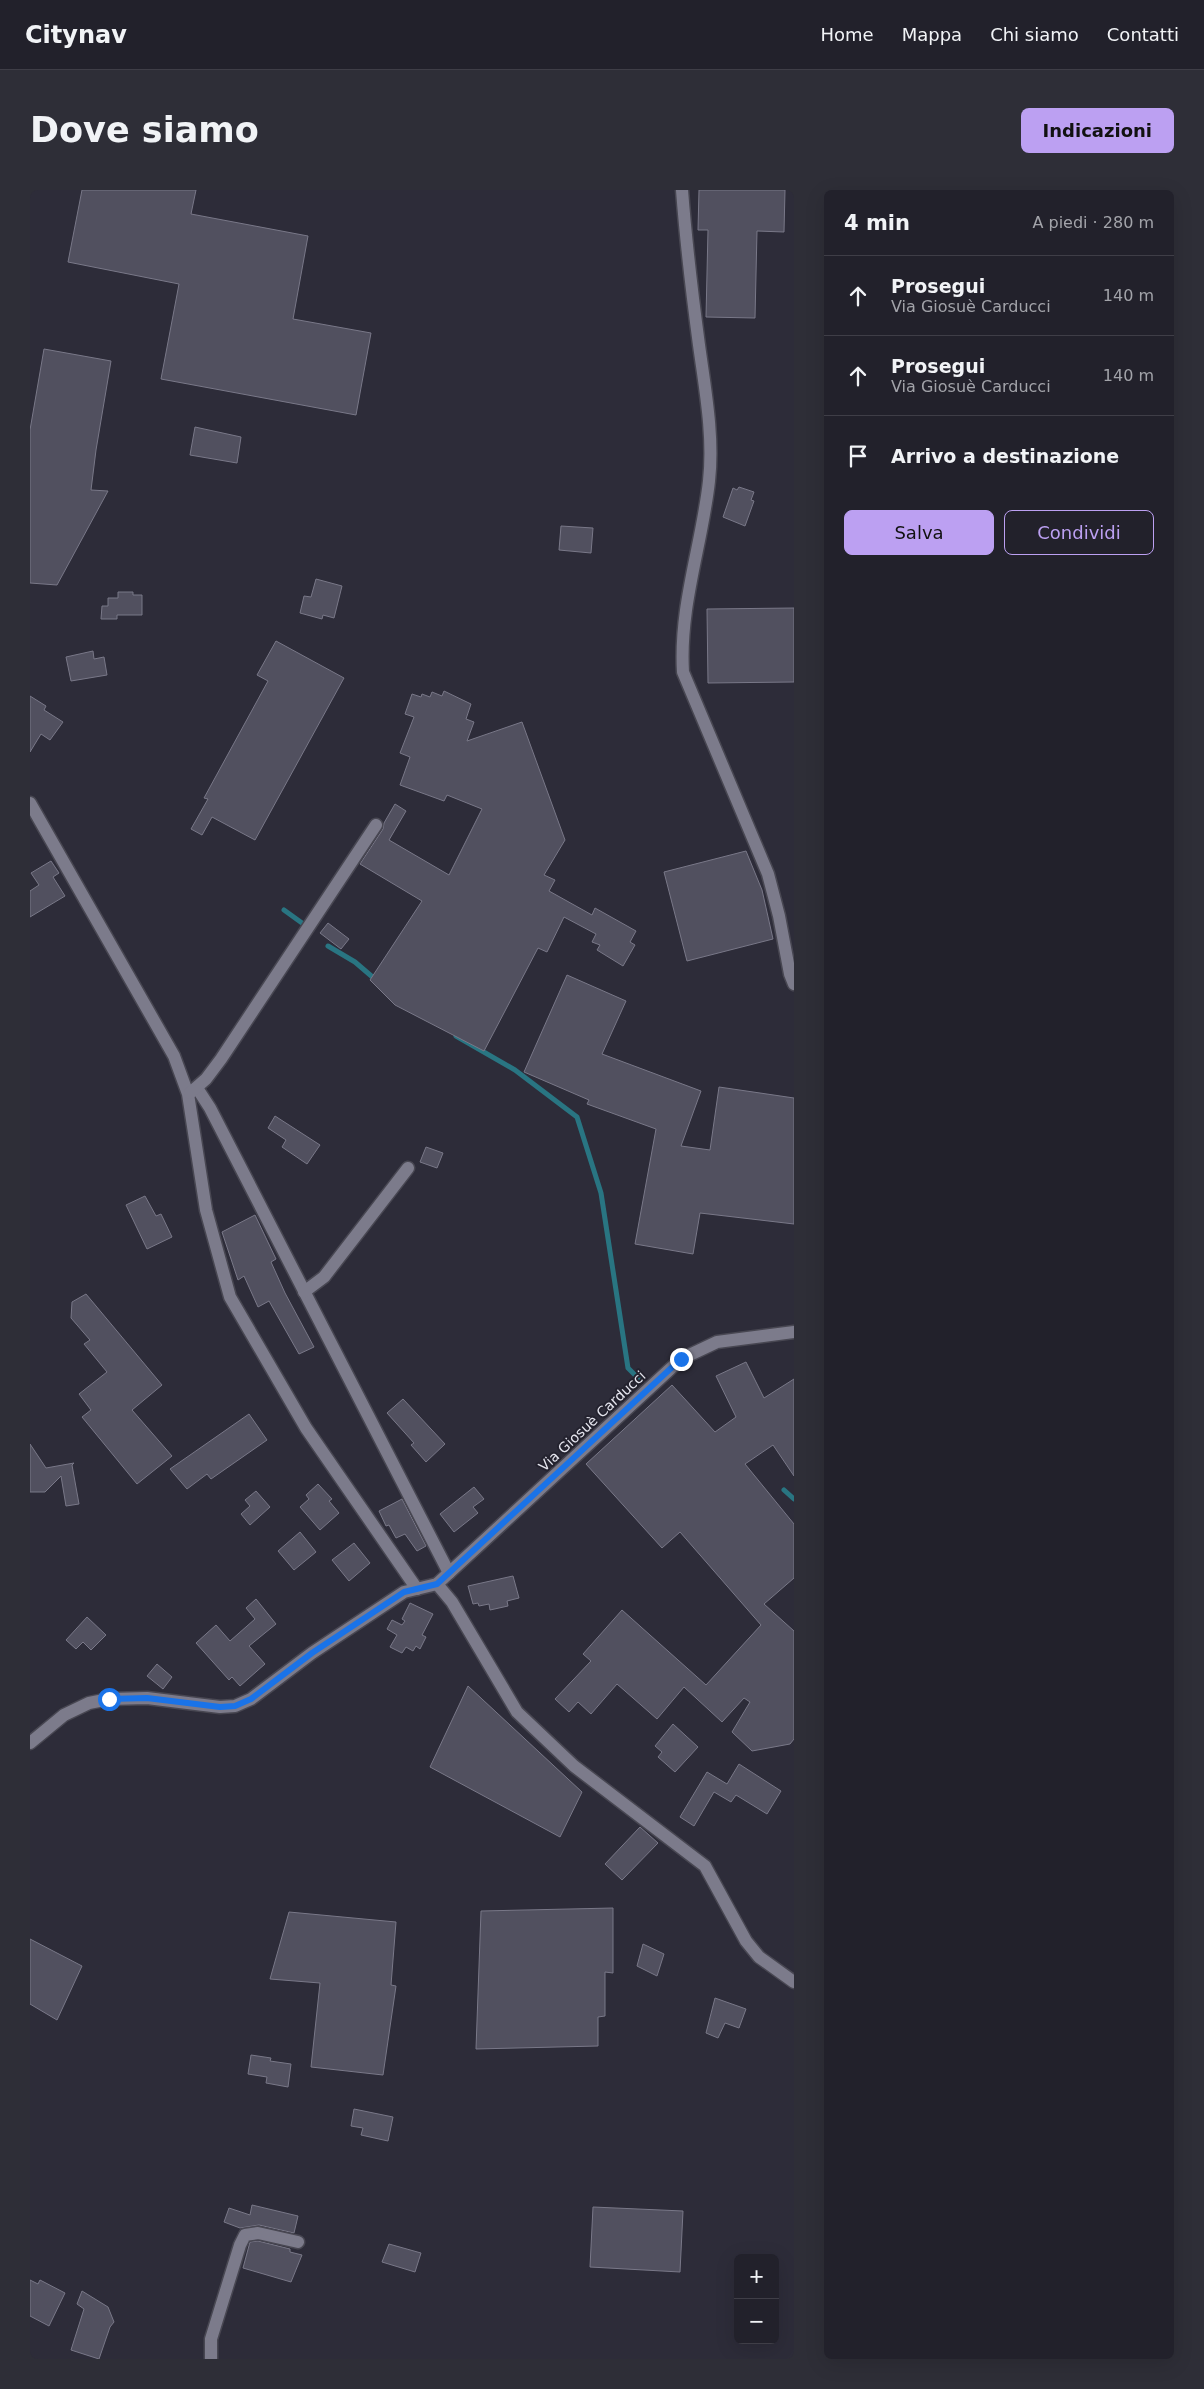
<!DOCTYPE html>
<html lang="it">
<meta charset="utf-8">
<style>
:root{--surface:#22212b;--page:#2e2e37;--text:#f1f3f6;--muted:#a2a3a9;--line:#3f3e47;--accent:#bca0f2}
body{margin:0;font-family:"DejaVu Sans",sans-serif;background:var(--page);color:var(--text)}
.controls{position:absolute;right:15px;bottom:15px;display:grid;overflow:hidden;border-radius:8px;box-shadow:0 5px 20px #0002}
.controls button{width:45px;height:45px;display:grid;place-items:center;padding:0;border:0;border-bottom:1px solid var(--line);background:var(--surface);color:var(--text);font:25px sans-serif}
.stop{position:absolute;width:15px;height:15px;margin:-11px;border:4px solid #1a73e8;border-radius:50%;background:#fff}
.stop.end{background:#1a73e8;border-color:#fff;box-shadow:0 1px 5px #0008}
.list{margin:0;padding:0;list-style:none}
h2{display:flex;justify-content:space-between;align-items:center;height:65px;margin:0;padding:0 20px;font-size:21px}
h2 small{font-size:16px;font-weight:400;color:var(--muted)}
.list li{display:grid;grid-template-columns:32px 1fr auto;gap:15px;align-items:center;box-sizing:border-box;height:80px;padding:0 20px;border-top:1px solid var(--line)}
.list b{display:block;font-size:19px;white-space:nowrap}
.list p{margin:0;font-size:16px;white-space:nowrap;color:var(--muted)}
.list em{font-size:16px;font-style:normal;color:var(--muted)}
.actions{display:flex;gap:10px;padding:15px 20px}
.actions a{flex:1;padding:11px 0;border:1px solid var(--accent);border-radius:8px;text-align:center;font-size:18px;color:var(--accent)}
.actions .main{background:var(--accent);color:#111}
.icon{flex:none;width:28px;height:28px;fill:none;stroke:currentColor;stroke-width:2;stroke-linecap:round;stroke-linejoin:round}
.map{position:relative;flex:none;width:764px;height:2169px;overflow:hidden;border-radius:8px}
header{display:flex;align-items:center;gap:30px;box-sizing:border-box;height:70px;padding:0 25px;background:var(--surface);border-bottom:1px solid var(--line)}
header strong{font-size:24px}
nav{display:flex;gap:28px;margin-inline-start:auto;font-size:18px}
.intro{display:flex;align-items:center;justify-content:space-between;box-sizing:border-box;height:120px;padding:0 30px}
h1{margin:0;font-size:35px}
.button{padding:12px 22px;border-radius:8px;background:var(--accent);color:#111;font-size:18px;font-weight:700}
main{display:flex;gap:30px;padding:0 30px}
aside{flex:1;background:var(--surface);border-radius:8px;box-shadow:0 5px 20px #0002}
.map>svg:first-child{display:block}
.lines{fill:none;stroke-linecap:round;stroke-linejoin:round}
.stream{stroke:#297582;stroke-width:5}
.building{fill:#51505f;stroke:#797888}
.minor-casing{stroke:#484752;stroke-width:15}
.minor{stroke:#7c7b8b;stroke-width:12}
.route{stroke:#1a73e8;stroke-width:6}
.labels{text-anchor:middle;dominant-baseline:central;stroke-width:4;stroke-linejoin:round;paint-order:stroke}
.street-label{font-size:14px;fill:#e6e6ef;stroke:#24232f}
</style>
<header>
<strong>Citynav</strong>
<nav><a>Home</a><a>Mappa</a><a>Chi siamo</a><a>Contatti</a></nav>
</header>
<div class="intro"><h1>Dove siamo</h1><a class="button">Indicazioni</a></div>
<main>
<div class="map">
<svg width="764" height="2169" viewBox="0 0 764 2169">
<rect width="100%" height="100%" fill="#2d2c39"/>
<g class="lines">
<g class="stream">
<polyline points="254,720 272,733"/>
<polyline points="298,756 325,772 346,790"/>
<polyline points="426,846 485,880 547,927 571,1003 598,1178 609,1189"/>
<polyline points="754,1300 764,1309"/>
</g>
</g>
<g class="building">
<polygon points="52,0 166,0 161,24 278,46 263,129 341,143 326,225 131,189 149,94 38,72"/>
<polygon points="669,0 755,0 754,42 727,41 725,128 676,127 678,40 668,40"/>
<polygon points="14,159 81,171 66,260 61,300 78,301 27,395 0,393 0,240"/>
<polygon points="165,237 211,247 207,273 160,265"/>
<polygon points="709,297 724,302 721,310 724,311 715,336 693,327 703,298 707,300"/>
<polygon points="531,336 563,338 561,363 529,360"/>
<polygon points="286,389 312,396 304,428 293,425 292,429 270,423 274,406 281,407"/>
<polygon points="88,402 103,402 103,405 112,405 112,425 87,425 87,429 71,429 72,416 78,416 78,408 88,408"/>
<polygon points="764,418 764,492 678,493 677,419"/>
<polygon points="246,451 314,488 225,650 182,627 172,645 161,639 178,609 174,608 238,491 227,485"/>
<polygon points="63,461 64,469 74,467 77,485 41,491 36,467"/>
<polygon points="414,501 441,514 436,529 444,532 437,551 492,532 535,650 514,685 525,690 519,701 562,725 565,718 606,741 600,752 605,755 593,776 567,760 570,755 562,752 566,744 534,727 517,762 508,758 454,861 365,815 340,790 392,711 330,674 353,639 354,633 365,614 376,621 359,650 419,685 452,619 417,605 414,611 370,595 380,567 370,563 384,527 375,524 382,504 391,507 392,504 400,507 402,502 412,506"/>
<polygon points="0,506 16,516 14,520 33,532 20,550 11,544 0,562"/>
<polygon points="716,661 732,700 743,749 657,771 634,682"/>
<polygon points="21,671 29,683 23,687 35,706 0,727 0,701 9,695 1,683"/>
<polygon points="298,733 319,749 311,759 290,743"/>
<polygon points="537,785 596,811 572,864 671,901 651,956 680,960 689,897 764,908 764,1034 670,1023 663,1064 605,1054 626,939 557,914 559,910 494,882"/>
<polygon points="245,926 290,955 277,974 252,957 256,950 238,938"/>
<polygon points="396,957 413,963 407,978 390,972"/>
<polygon points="115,1006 126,1026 131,1024 142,1047 117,1059 96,1015"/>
<polygon points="225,1025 246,1069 241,1072 255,1103 284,1157 269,1164 239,1111 228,1117 214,1086 208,1090 192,1042"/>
<polygon points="56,1104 132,1195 102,1220 142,1266 107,1294 52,1227 61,1220 49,1204 77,1182 54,1154 60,1150 41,1128 42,1112"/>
<polygon points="716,1172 734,1208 764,1189 764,1286 743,1255 715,1274 764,1334 764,1388 734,1414 764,1441 764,1549 760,1554 722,1561 702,1542 720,1512 714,1508 692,1532 654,1497 627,1529 587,1494 561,1524 548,1512 539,1522 525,1509 561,1471 553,1464 592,1420 676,1495 731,1435 650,1342 632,1358 556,1274 642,1195 685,1242 706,1227 686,1186"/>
<polygon points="373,1209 415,1254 396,1272 381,1255 384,1253 357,1223"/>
<polygon points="219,1224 237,1250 181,1289 177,1284 157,1299 140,1279"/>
<polygon points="0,1254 16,1278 44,1273 42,1275 49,1314 36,1316 31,1286 15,1302 0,1302"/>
<polygon points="288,1294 302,1309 299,1311 309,1323 290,1340 270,1317 279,1309 276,1305"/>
<polygon points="444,1297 454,1309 443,1317 448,1323 424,1342 410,1324"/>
<polygon points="226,1301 240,1317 220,1335 211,1324 220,1316 215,1310"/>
<polygon points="372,1309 396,1356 387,1361 375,1344 366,1348 359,1335 356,1336 349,1321"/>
<polygon points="270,1342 286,1362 264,1380 248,1361"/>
<polygon points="324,1353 340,1373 319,1391 302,1370"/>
<polygon points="483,1386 489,1408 477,1411 478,1416 460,1420 459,1414 449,1416 448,1413 443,1414 438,1396"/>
<polygon points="226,1409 246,1434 219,1456 235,1474 210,1496 202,1487 199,1490 166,1453 186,1435 200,1451 225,1429 216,1418"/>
<polygon points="380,1413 403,1424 392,1445 396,1447 390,1459 386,1456 383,1461 376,1457 372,1463 360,1457 367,1445 357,1439 362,1430 372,1435 375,1431 372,1429"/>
<polygon points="57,1427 76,1445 61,1460 53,1452 46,1459 36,1450"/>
<polygon points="127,1474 142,1487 133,1499 117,1486"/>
<polygon points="438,1496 552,1602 530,1647 400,1577"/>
<polygon points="643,1534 668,1557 645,1582 628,1567 632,1562 625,1556"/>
<polygon points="709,1574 751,1601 737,1624 706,1605 701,1612 684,1602 664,1636 650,1627 677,1582 697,1594"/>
<polygon points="610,1637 628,1653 592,1690 575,1674"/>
<polygon points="583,1718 583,1783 575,1782 575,1826 568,1827 568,1856 446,1859 451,1721"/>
<polygon points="259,1722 366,1732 361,1795 366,1796 353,1885 281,1877 290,1793 240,1789"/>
<polygon points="0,1749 52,1776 27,1830 0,1814"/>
<polygon points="613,1754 634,1764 627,1786 607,1776"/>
<polygon points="685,1808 716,1819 709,1838 695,1833 688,1848 676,1843"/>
<polygon points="221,1865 241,1868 240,1871 261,1874 258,1897 236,1893 237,1887 218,1884"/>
<polygon points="324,1919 363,1927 358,1951 331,1945 333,1938 321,1936"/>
<polygon points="222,2015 268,2026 264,2043 229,2035 210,2038 194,2032 199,2018 220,2025"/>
<polygon points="563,2017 653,2021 650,2082 560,2077"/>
<polygon points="228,2051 260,2059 260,2062 272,2065 261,2092 213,2078 220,2052"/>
<polygon points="359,2054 391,2063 385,2082 352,2072"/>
<polygon points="0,2090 8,2094 10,2090 35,2103 19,2136 0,2126"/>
<polygon points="52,2101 78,2117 84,2132 80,2137 69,2169 41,2160 54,2119 47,2114"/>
</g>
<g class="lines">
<defs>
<g id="minor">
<path d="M 652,0 C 656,52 662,103 669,155 C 675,199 684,246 679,291 C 672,355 649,416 653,482 L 738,684 L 749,726 L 760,784 L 764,794"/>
<polyline points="0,613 144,866 158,904 176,1020 200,1107 276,1238 387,1399"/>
<polyline points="167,898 180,918 419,1383"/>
<polyline points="160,903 176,889 191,869 346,635"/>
<polyline points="274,1102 294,1087 378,978"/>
<polyline points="407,1394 422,1412 487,1522 544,1576 675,1676 716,1751 729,1767 764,1792"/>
<polyline points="0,1553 34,1525 59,1513 79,1509 117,1508 190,1517 205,1516 221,1509 282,1463 374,1402 407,1394 651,1169 687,1152 764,1142"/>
<polyline points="181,2169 181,2149 210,2055 215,2045 228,2043 268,2052"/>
</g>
</defs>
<use href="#minor" class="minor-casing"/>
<use href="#minor" class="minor"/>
</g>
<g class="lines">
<polyline class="route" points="79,1509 117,1508 190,1517 205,1516 221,1509 282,1463 374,1402 407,1394 651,1169"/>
</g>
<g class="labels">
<g class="street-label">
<text transform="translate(562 1231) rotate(-43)">Via Giosuè Carducci</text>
</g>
</g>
</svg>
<div class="controls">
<button>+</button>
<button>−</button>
</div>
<div class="stop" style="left:79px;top:1509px"></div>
<div class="stop end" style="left:651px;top:1169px"></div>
</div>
<aside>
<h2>4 min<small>A piedi · 280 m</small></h2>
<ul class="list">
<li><svg class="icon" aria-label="ahead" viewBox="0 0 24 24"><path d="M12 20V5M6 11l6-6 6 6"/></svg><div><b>Prosegui</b><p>Via Giosuè Carducci</p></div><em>140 m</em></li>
<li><svg class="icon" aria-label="ahead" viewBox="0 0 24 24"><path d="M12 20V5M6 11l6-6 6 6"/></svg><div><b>Prosegui</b><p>Via Giosuè Carducci</p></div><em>140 m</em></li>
<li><svg class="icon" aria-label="arrive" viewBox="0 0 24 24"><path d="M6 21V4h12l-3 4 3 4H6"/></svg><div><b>Arrivo a destinazione</b></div></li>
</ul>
<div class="actions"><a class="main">Salva</a><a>Condividi</a></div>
</aside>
</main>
